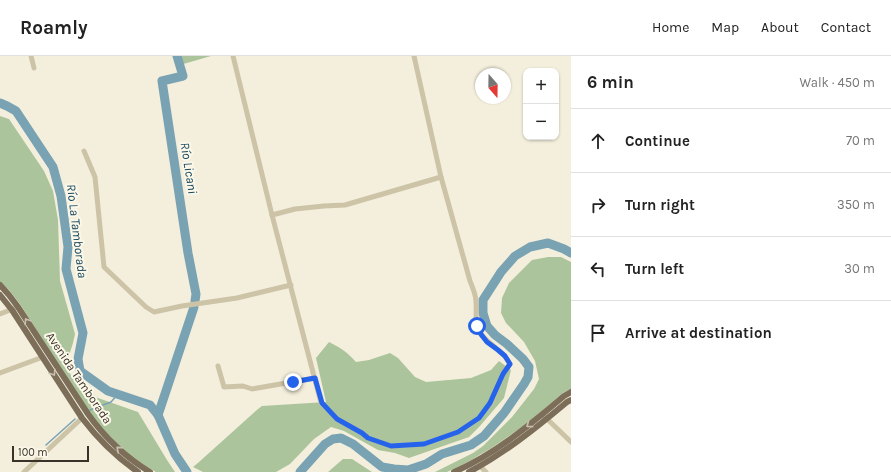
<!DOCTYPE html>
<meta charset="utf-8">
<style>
:root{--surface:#fff;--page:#f2f2f2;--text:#222;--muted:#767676;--line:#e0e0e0}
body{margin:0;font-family:Karla,sans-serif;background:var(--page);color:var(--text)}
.controls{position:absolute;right:12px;top:12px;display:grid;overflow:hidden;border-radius:8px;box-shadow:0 1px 3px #0004}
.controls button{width:36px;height:36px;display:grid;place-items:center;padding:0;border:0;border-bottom:1px solid var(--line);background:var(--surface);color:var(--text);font:20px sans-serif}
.compass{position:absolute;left:475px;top:12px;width:36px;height:36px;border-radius:50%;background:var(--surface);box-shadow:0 1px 3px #0004;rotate:160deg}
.scale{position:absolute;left:12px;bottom:10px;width:77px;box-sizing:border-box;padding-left:4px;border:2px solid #393228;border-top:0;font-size:11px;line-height:14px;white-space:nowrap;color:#393228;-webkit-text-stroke:3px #fbf8e9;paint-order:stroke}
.stop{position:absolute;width:12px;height:12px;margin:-9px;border:3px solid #2563eb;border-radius:50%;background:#fff}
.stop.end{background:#2563eb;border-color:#fff;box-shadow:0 1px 4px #0008}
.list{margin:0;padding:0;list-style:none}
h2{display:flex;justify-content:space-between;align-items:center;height:52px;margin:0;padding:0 16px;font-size:17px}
h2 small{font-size:13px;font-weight:400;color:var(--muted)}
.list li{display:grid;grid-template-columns:26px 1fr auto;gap:12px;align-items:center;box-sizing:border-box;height:64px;padding:0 16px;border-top:1px solid var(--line)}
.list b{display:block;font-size:15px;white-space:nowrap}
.list em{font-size:13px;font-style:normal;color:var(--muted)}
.icon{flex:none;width:22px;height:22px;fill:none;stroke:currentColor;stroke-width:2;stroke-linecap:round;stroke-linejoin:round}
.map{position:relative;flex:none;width:571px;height:416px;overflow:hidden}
header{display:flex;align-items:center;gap:24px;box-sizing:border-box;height:56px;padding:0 20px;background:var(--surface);border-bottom:1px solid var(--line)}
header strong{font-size:19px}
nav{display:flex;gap:22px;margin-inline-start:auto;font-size:14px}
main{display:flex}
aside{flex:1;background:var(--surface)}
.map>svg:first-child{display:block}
.green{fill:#acc49b}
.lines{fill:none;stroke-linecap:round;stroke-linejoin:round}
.stream{stroke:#79a2b3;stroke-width:1.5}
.river{stroke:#79a2b3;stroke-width:9}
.minor{stroke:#cdc3a7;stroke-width:5}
.major{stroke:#7c6e58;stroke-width:6}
.oneway{stroke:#c8c1af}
.route{stroke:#2563eb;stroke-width:5}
.labels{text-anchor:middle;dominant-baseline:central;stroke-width:4;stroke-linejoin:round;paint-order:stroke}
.street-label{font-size:12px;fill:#393228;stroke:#fbf8e9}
.water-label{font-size:13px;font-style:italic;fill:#1a485e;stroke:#fbf8e9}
</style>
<header>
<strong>Roamly</strong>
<nav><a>Home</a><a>Map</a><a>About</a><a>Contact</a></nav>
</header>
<main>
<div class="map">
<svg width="571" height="416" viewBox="0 0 571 416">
<rect width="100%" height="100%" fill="#f4efdc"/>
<g class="green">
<polygon points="177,0 211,0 180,9"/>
<polygon points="0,60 9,63 44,115 53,135 58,164 60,225 75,278 73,287 67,306 67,314 74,323 98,342 138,356 167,404 175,416 156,416 146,410 131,400 115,386 102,372 88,355 22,251 10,235 0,226"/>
<polygon points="548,201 561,201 571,206 571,333 563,337 525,369 493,391 466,407 447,416 435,416 473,397 483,390 512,361 534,333 539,323 535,305 524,286 506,267 501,257 502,242 509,227 532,204"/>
<path d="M 329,286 C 341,292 347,296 356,306 L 369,304 L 390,297 L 398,302 L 415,321 L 426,326 L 471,322 L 491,314 L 499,305 L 511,314 L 504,342 L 480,370 L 469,381 L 409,402 L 395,397 L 378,394 L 344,375 L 331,371 L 314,383 L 290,408 L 276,416 L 203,416 L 193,411 L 199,406 L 258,353 L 262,350 L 326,346 L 316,302 Z"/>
<polygon points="343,403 352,403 372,416 328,416"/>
</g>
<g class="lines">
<g class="stream">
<polyline points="90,354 111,346 118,338"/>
<polyline points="46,389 75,363"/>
</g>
<g class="river">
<polyline points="177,0 183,20 162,25 188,197 196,238 195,245"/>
<polyline points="0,47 7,50 16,55 53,111 61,140 68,191 66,213 83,277 78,303 80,315 108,335 150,349 158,359 175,398 187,416"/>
<polyline points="158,359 194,251"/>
<polyline points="300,416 325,388 333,383 341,382 353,388 382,411 394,413 408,414 426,408 442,398 471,389 484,380 504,357 524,328 528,321 529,311 523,303 507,288 495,279 487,270 483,257 483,244 501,216 515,200 530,191 548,187 564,193 571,197"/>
</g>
<g class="minor">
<polyline points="31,0 34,12"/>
<path d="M 233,0 L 272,159 L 321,347 L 337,363 L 362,377 L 368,382 L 391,390 L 424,388 L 458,376 L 479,362 L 491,347 L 503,318 L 510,308 C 507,303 504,298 498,294 C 492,288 485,284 480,277 C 474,267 477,257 476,246 C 476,239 473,232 470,225 L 441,121 L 414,0"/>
<polyline points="84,95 95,121 104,211 146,251 154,256 182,250 237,242 291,229"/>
<polyline points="272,159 295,153 324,150 345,149 441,121"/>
<polyline points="0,258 18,251"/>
<polyline points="218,310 224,331 243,330 252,333 315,322"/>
<polyline points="0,317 43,301"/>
<polyline points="544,360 571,386"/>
<polyline points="480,410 486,416"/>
<polyline points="24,416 82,362"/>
</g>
<g class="major">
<path d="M 0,229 L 9,239 L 18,251 L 88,358 C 105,382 125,401 150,416"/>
<path d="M 0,239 L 12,254 L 82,362 C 98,383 116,401 138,416"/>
<path d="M 454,416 C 495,398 530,369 564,340 L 571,336"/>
<path d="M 469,416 C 505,397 536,372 567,346 L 571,344"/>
</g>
</g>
<defs><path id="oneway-chevron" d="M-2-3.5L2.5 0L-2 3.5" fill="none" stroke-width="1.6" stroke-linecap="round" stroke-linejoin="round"/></defs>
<g class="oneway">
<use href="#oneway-chevron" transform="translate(27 265) rotate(-123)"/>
<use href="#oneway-chevron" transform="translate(53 317) rotate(57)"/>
<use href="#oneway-chevron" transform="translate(529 369) rotate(143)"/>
<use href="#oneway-chevron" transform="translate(119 393) rotate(-140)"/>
</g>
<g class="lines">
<polyline class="route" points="293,326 315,322 322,347 337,363 362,377 368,382 391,390 424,388 458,376 479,362 490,347 503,318 510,308 505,300 498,294 487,286 480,277 477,270"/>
</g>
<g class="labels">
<g class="street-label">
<text transform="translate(79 322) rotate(56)">Avenida Tamborada</text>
</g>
<g class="water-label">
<text transform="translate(189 112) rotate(81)">Río Licani</text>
<text transform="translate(77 175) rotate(83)">Río La Tamborada</text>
</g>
</g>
</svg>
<div class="controls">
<button>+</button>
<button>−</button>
</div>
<svg class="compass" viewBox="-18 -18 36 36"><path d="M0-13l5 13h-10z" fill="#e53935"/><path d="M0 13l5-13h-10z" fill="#767676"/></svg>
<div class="scale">100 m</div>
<div class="stop" style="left:477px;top:270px"></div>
<div class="stop end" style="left:293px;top:326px"></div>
</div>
<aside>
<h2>6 min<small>Walk · 450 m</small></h2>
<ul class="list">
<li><svg class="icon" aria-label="ahead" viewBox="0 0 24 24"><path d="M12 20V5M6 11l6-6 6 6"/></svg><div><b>Continue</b></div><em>70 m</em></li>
<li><svg class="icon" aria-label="right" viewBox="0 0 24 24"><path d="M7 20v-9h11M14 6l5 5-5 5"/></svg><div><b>Turn right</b></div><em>350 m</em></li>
<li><svg class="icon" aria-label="left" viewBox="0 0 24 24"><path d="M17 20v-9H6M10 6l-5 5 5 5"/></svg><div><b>Turn left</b></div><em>30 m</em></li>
<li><svg class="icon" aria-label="arrive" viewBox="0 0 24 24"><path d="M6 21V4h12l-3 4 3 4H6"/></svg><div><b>Arrive at destination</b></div></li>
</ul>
</aside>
</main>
